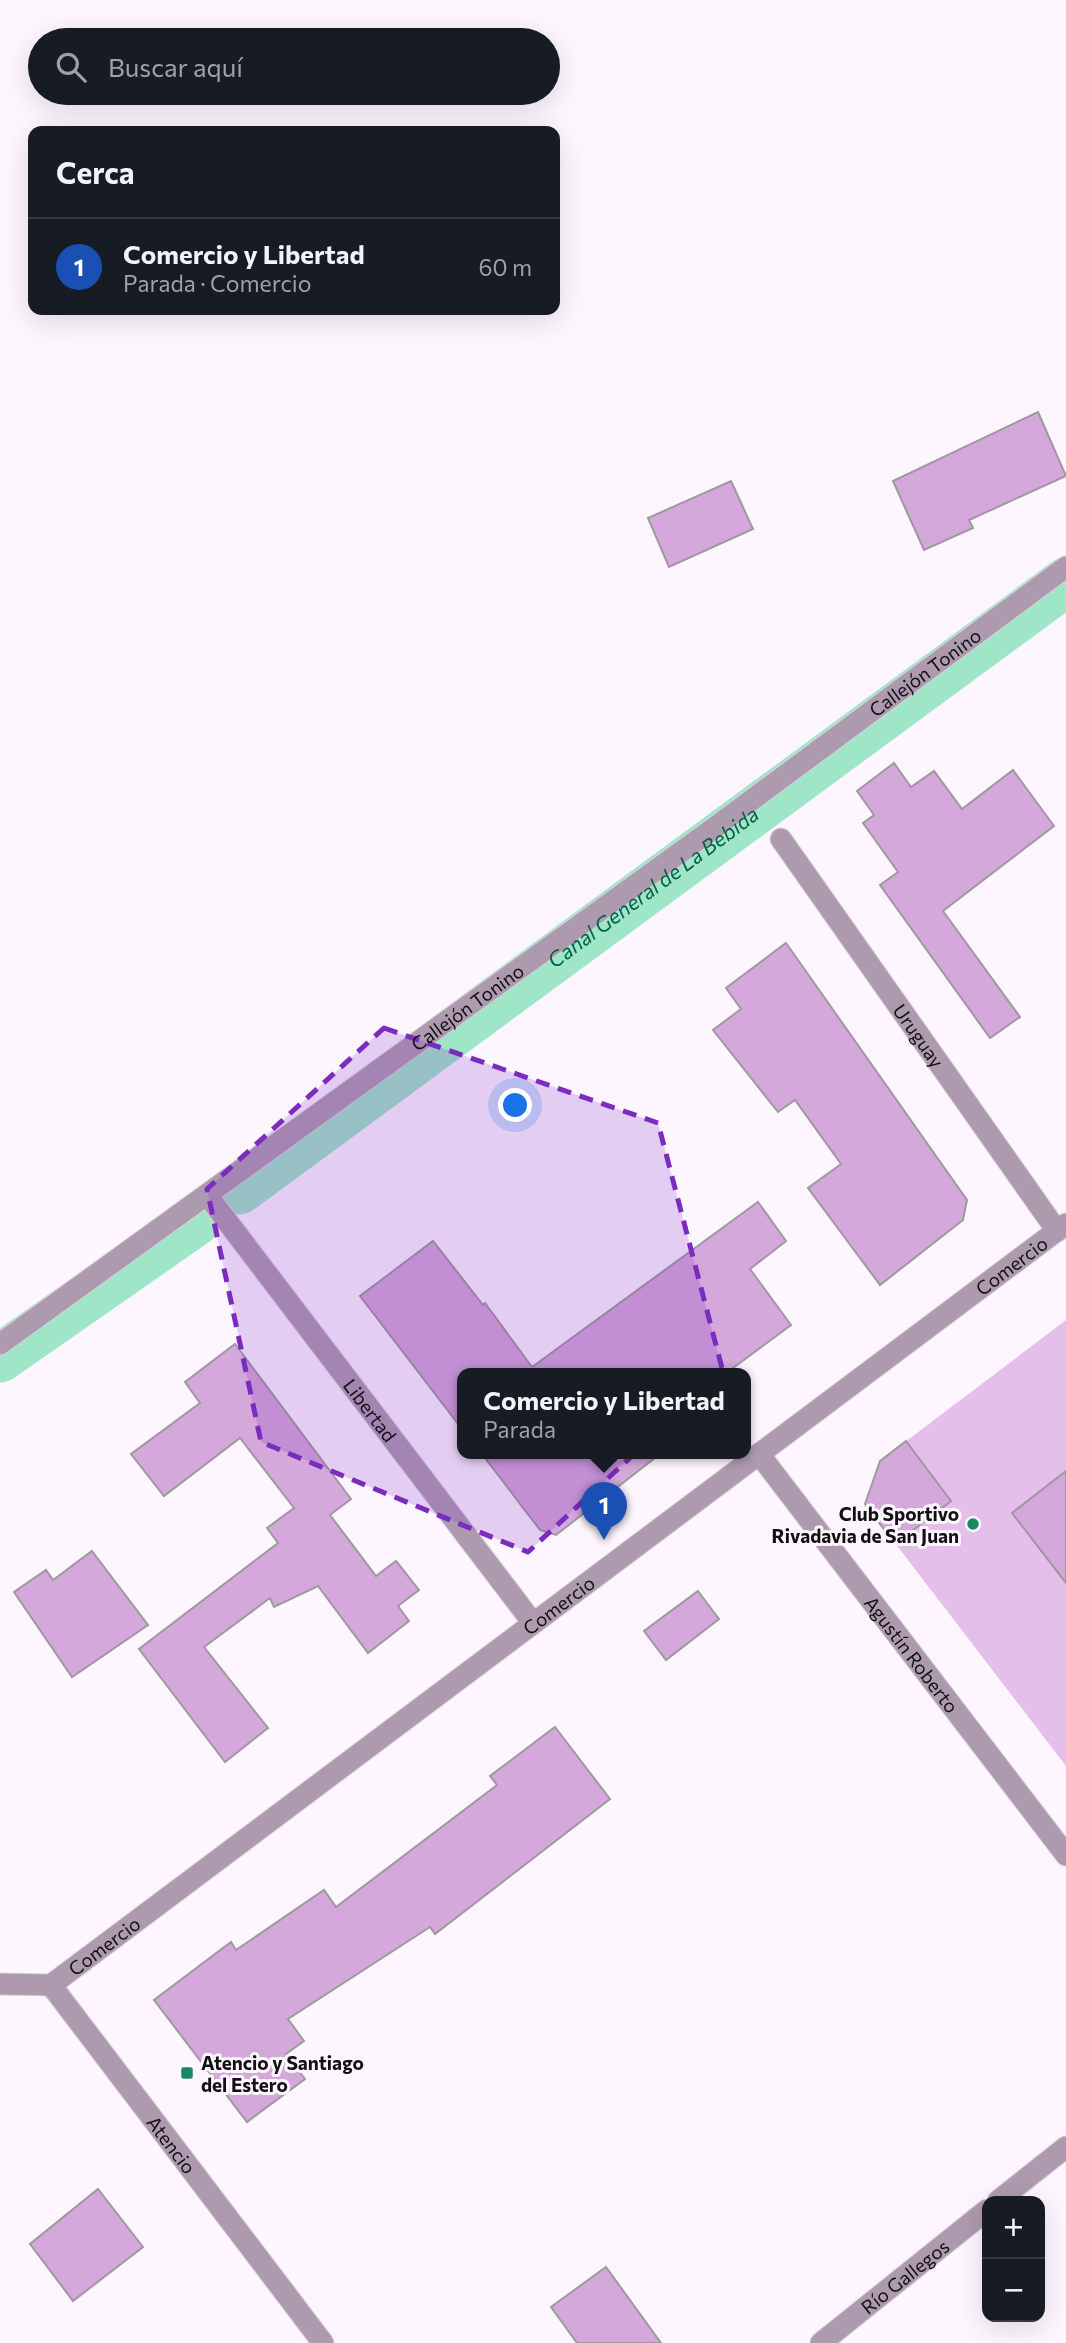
<!DOCTYPE html>
<html lang="es">
<meta charset="utf-8">
<style>
:root{--surface:#171b24;--page:#20242c;--text:#f1f3f6;--muted:#9ea1a6;--line:#363941;--accent:#1b8764}
body{margin:0;font-family:Commissioner,sans-serif;background:var(--page);color:var(--text)}
.controls{position:absolute;right:21px;bottom:21px;display:grid;overflow:hidden;border-radius:14px;box-shadow:0 7px 28px #0002}
.controls button{width:63px;height:63px;display:grid;place-items:center;padding:0;border:0;border-bottom:2px solid var(--line);background:var(--surface);color:var(--text);font:35px sans-serif}
.you{position:absolute;left:516px;top:1106px;width:24px;height:24px;margin:-18px;border:5px solid #fff;border-radius:50%;background:#1a73e8;box-shadow:0 0 0 10px #1a73e833}
.badge{display:grid;place-items:center;width:46px;height:46px;border-radius:50%;background:var(--accent);color:#fff;font-size:23px;font-weight:700}
.pin{position:absolute;translate:-50% -58px;filter:drop-shadow(0 2px 4px #0008)}
.pin::after{content:'';position:absolute;top:37px;width:24px;height:21px;background:inherit;clip-path:polygon(0 0,100% 0,50% 100%)}
.popup{position:absolute;left:457px;top:1368px;width:294px;height:91px;box-sizing:border-box;display:grid;place-content:center;border-radius:14px;background:var(--surface);filter:drop-shadow(0 2px 5px #0005);font-size:23px;white-space:nowrap;color:var(--muted)}
.popup b{font-size:26px;color:var(--text)}
.popup::after{content:'';position:absolute;left:50%;top:100%;margin-left:-14px;border:14px solid transparent;border-top-color:var(--surface)}
.list{margin:0;padding:0;list-style:none}
h2{display:flex;justify-content:space-between;align-items:center;height:91px;margin:0;padding:0 28px;font-size:30px}
h2 small{font-size:23px;font-weight:400;color:var(--muted)}
.list li{display:grid;grid-template-columns:46px 1fr auto;gap:21px;align-items:center;box-sizing:border-box;height:98px;padding:0 28px;border-top:2px solid var(--line)}
.list b{display:block;font-size:26px;white-space:nowrap}
.list p{margin:0;font-size:23px;white-space:nowrap;color:var(--muted)}
.list em{font-size:23px;font-style:normal;color:var(--muted)}
.icon{flex:none;width:38px;height:38px;fill:none;stroke:currentColor;stroke-width:2;stroke-linecap:round;stroke-linejoin:round}
.map{position:relative;flex:none;width:1066px;height:2343px;overflow:hidden}
.search{position:absolute;background:var(--surface);box-shadow:0 7px 28px #0002;left:28px;top:28px;width:532px;height:77px;display:flex;align-items:center;gap:18px;box-sizing:border-box;padding:0 24px;border-radius:38px;color:var(--muted);font-size:26px}
.panel{position:absolute;background:var(--surface);box-shadow:0 7px 28px #0002;left:28px;top:126px;width:532px;height:189px;border-radius:14px}
.map>svg:first-child{display:block}
.green{fill:#e4bfe9}
.lines{fill:none;stroke-linecap:round;stroke-linejoin:round}
.canal{stroke:#9ee6c7;stroke-width:49}
.building{fill:#d4a8da;stroke:#9f98a0;stroke-width:2}
.minor-casing{stroke:#d8d1d9;stroke-width:23}
.minor{stroke:#ad9aaf;stroke-width:21}
.marked{fill:#7b2cbf;fill-opacity:0.2;stroke:#7b2cbf;stroke-width:5;stroke-dasharray:14 9;stroke-linejoin:round}
.poi-dot{fill:#1b8764;stroke:#fef6ff;stroke-width:2.5}
.labels{text-anchor:middle;dominant-baseline:central;stroke-width:6;stroke-linejoin:round;paint-order:stroke}
.street-label{font-size:19px;fill:#131013;stroke:#fef6ff}
.poi-label{font-size:19px;font-weight:bold;fill:#131013;stroke:#fef6ff;text-anchor:end}
.water-label{font-size:21px;font-style:italic;fill:#026347;stroke:#fef6ff}
</style>
<div class="map">
<svg width="1066" height="2343" viewBox="0 0 1066 2343">
<rect width="100%" height="100%" fill="#fef6ff"/>
<polygon class="green" points="1066,1320 1066,1766 865,1504 880,1461"/>
<g class="lines">
<g class="canal">
<path id="s1" d="M 239,1190 L 1066,582"/>
<polyline points="0,1358 195,1222"/>
</g>
</g>
<g class="building">
<polygon points="1038,412 1066,476 969,520 973,528 924,550 893,481"/>
<polygon points="731,481 753,529 669,567 648,518"/>
<polygon points="894,763 911,787 934,771 962,809 1013,770 1054,826 943,911 1020,1017 990,1038 880,885 898,872 863,823 874,815 857,791"/>
<polygon points="786,943 967,1200 963,1220 880,1285 808,1188 841,1164 795,1100 778,1112 713,1030 741,1009 726,988"/>
<polygon points="758,1202 786,1241 750,1269 791,1325 725,1374 462,1374 462,1429 360,1296 433,1241 483,1305 485,1303 532,1367"/>
<polygon points="235,1344 351,1499 330,1515 376,1576 396,1561 419,1590 398,1606 409,1621 368,1653 318,1586 274,1607 270,1598 204,1647 268,1728 225,1762 139,1649 278,1543 267,1528 294,1508 240,1438 164,1496 131,1454 200,1403 185,1382"/>
<polygon points="906,1441 951,1501 895,1544 865,1504 880,1461"/>
<polygon points="482,1454 660,1454 556,1535 540,1530"/>
<polygon points="1066,1471 1066,1583 1012,1513"/>
<polygon points="92,1551 148,1625 72,1677 14,1592 46,1570 53,1580"/>
<polygon points="698,1591 719,1619 666,1660 644,1631"/>
<polygon points="555,1727 610,1799 435,1934 430,1927 288,2019 304,2041 286,2054 305,2079 247,2122 154,2000 231,1942 236,1950 324,1890 336,1907 497,1785 490,1776"/>
<polygon points="98,2189 143,2247 73,2301 30,2244"/>
<polygon points="606,2267 661,2343 577,2343 551,2307"/>
</g>
<g class="lines">
<defs>
<g id="minor">
<path id="s2" d="M 781,839 L 1057,1231"/>
<path id="s3" d="M 207,1195 L 533,1623"/>
<path id="s4" d="M 0,1344 L 714,828 L 1066,567"/>
<path id="s5" d="M 759,1454 L 1066,1855"/>
<polyline points="0,1984 51,1985"/>
<path id="s6" d="M 51,1985 L 1066,1224"/>
<path id="s7" d="M 51,1985 L 323,2343"/>
<polyline points="998,2201 1066,2147"/>
<path id="s8" d="M 821,2343 L 987,2210"/>
</g>
</defs>
<use href="#minor" class="minor-casing"/>
<use href="#minor" class="minor"/>
</g>
<path class="marked" d="M 384,1028 L 658,1123 L 723,1372 L 528,1552 L 261,1442 L 207,1189 Z"/>
<g class="poi-dot">
<circle cx="973" cy="1524" r="7"/>
<rect x="180" y="2066" width="14" height="14" rx="3.5"/>
</g>
<g class="labels">
<g class="street-label">
<text stroke="none"><textPath href="#s4" startOffset="1143">Callejón Tonino</textPath></text>
<text stroke="none"><textPath href="#s4" startOffset="576">Callejón Tonino</textPath></text>
<text stroke="none"><textPath href="#s2" startOffset="240">Uruguay</textPath></text>
<text stroke="none"><textPath href="#s6" startOffset="1200">Comercio</textPath></text>
<text stroke="none"><textPath href="#s3" startOffset="270">Libertad</textPath></text>
<text stroke="none"><textPath href="#s6" startOffset="634">Comercio</textPath></text>
<text stroke="none"><textPath href="#s5" startOffset="252">Agustín Roberto</textPath></text>
<text stroke="none"><textPath href="#s6" startOffset="66">Comercio</textPath></text>
<text stroke="none"><textPath href="#s7" startOffset="200">Atencio</textPath></text>
<text stroke="none"><textPath href="#s8" startOffset="107">Río Gallegos</textPath></text>
</g>
<g class="poi-label">
<text x="959" y="1513">Club Sportivo<tspan x="959" dy="22">Rivadavia de San Juan</tspan></text>
<text x="201" y="2062" text-anchor="start">Atencio y Santiago<tspan x="201" dy="22">del Estero</tspan></text>
</g>
<g class="water-label">
<text stroke="none"><textPath href="#s1" startOffset="513">Canal General de La Bebida</textPath></text>
</g>
</g>
</svg>
<div class="controls">
<button>+</button>
<button>−</button>
</div>
<div class="you"></div>
<div class="pin badge" style="left:604px;top:1540px;background:#1a4fb4">1</div>
<div class="popup"><b>Comercio y Libertad</b>Parada</div>
<div class="search"><svg class="icon" aria-label="search" viewBox="0 0 24 24"><circle cx="10" cy="10" r="6"/><path d="M15 15l6 6"/></svg>Buscar aquí</div>
<section class="panel">
<h2>Cerca<small></small></h2>
<ul class="list">
<li><span class="badge" style="background:#1a4fb4">1</span><div><b>Comercio y Libertad</b><p>Parada · Comercio</p></div><em>60 m</em></li>
</ul>
</section>
</div>
